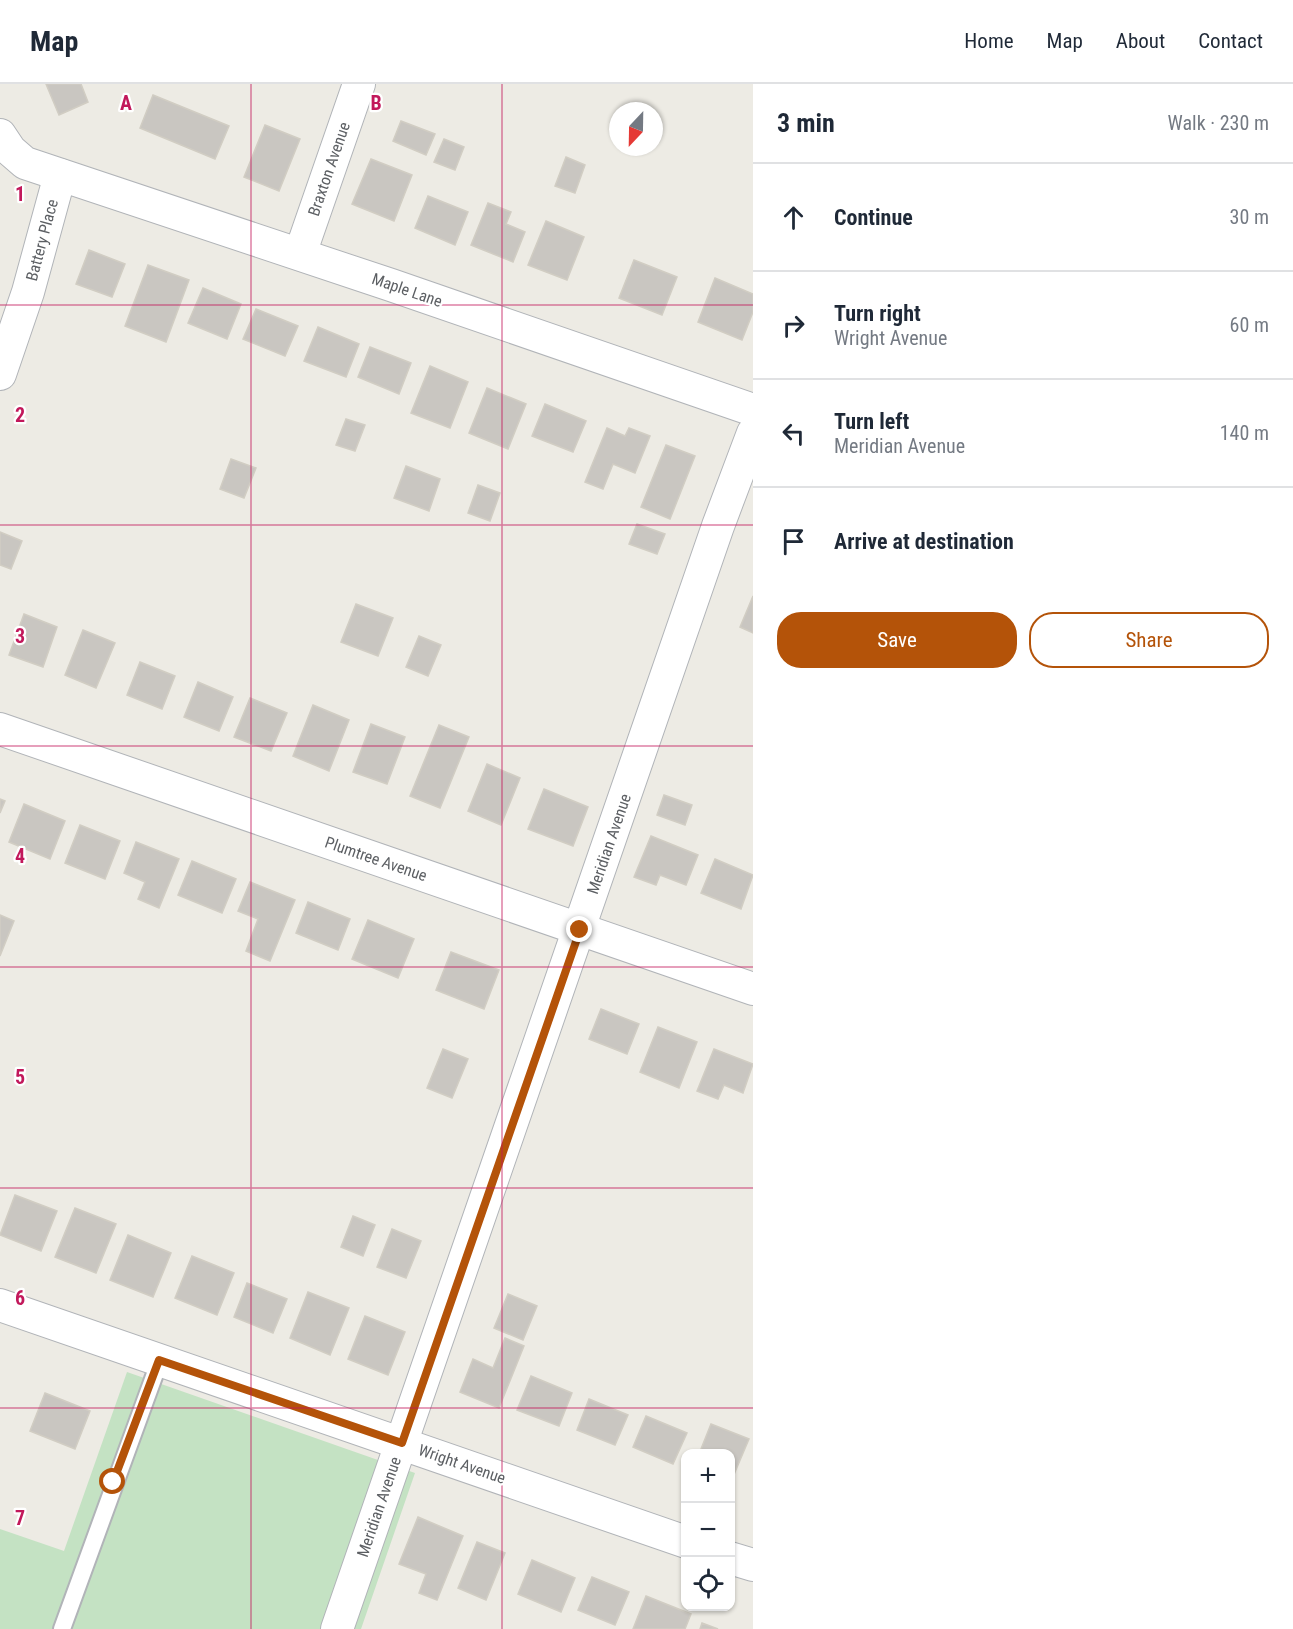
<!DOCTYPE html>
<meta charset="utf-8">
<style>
:root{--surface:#fff;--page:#f2f2f3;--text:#1f2937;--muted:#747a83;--line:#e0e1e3;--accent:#b45309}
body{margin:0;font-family:"Roboto Condensed",sans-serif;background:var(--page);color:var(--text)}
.controls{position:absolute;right:18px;bottom:18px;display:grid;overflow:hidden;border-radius:12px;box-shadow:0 2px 4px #0004}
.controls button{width:54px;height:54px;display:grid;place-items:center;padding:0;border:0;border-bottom:2px solid var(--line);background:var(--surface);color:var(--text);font:30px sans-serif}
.compass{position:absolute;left:609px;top:18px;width:54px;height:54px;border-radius:50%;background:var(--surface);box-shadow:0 2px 4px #0004;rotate:202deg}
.stop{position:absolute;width:18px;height:18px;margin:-14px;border:4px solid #b45309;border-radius:50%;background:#fff}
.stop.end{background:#b45309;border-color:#fff;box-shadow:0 2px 6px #0008}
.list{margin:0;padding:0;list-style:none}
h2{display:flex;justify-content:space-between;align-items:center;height:78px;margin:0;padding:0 24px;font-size:26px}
h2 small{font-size:20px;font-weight:400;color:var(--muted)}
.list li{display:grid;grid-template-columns:39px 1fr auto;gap:18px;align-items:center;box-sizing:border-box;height:108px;padding:0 24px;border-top:2px solid var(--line)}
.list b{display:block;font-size:22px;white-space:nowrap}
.list p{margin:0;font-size:20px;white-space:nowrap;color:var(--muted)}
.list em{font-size:20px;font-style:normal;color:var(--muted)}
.actions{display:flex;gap:12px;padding:18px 24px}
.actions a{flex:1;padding:14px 0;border:2px solid var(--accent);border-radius:24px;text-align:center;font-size:21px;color:var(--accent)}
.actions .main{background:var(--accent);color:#fff}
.icon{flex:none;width:33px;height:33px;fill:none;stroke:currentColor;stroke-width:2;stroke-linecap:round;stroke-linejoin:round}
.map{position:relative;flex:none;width:753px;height:1545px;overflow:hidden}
header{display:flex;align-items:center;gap:36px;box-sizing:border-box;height:84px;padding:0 30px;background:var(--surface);border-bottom:2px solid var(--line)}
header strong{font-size:28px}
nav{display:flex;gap:33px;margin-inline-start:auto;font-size:21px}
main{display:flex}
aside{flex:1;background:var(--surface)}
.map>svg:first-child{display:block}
.green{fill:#c4e2c3}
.building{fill:#c9c6c1;stroke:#d1cdc3;stroke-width:1.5}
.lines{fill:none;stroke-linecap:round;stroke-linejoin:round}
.lane-casing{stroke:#b1b4b8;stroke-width:20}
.street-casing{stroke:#b1b4b8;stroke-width:34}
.lane{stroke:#fff;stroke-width:16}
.street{stroke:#fff;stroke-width:32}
.route{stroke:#b45309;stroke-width:8}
.grid{fill:none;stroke:#c2185b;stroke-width:1.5;stroke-opacity:0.55}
.labels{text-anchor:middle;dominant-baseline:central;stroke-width:4.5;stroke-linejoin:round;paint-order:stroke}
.street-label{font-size:16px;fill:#5c5f63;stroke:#fff}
.grid-label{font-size:20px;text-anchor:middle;font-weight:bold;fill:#c2185b;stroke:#fff;stroke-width:4.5;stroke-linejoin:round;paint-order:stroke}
</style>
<header>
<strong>Map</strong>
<nav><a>Home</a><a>Map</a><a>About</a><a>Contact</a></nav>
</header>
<main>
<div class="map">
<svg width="753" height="1545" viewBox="0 0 753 1545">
<rect width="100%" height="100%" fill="#edebe4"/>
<polygon class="green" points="127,1288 415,1389 361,1545 0,1545 0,1445 64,1467"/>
<g class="building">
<polygon points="46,0 81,0 88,18 59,31"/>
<polygon points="153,11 229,42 215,75 140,44"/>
<polygon points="401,37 435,50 426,71 393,57"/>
<polygon points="265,41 300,55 279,107 244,93"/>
<polygon points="444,55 464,63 455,86 434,78"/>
<polygon points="566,73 585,81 575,109 555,102"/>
<polygon points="371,75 412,91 394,137 352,120"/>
<polygon points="428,112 468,128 455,161 415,144"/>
<polygon points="488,119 511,128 506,140 525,148 513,178 471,161"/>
<polygon points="546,137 584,153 567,196 528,181"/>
<polygon points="89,166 125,180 112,213 76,200"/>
<polygon points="634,176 677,193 662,231 619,214"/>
<polygon points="148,181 189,196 166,258 125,242"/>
<polygon points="715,194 753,210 753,228 742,256 698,238"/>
<polygon points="203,204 241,220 227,255 188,239"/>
<polygon points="256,225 298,242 285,272 243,255"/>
<polygon points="318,243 359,260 346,293 304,277"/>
<polygon points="370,263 411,279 399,310 358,293"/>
<polygon points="430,282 468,298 450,344 411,329"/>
<polygon points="487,304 526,320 508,365 469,349"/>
<polygon points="545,320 586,337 573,368 532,352"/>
<polygon points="346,335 365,341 355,367 336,361"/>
<polygon points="607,344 625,352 629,344 650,352 635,389 613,380 603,405 585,398"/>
<polygon points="666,361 695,372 670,435 641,423"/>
<polygon points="231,375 256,384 244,414 220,405"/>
<polygon points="406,382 440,395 429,427 394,414"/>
<polygon points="478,401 500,409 490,437 468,429"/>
<polygon points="637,440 665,450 657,470 629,460"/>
<polygon points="0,448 22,457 11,485 0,481"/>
<polygon points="753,512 753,549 740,543"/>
<polygon points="356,520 393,534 378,572 341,558"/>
<polygon points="24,530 57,543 43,583 9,571"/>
<polygon points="83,546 115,559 96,604 65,591"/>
<polygon points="419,552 441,561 428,592 406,583"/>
<polygon points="140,578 175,592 162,625 127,611"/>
<polygon points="198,598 233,613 219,647 184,633"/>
<polygon points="250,614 287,629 271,667 234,653"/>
<polygon points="313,621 349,636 329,687 293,672"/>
<polygon points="371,640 405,653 387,700 353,688"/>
<polygon points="439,641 469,653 440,724 410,712"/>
<polygon points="487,680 520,694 501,741 468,727"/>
<polygon points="544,705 588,723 573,762 528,745"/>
<polygon points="664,711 692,721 685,741 657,731"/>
<polygon points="0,715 5,717 0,729"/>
<polygon points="24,720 65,737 50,775 9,758"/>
<polygon points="80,741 120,757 105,795 65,779"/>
<polygon points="651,752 698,771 686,801 660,791 656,801 634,793"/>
<polygon points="136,758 179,775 159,824 138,815 145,798 124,789"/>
<polygon points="715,775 753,791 741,825 701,809"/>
<polygon points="192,777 236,795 222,829 178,811"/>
<polygon points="250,798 295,816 270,877 246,867 258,835 238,827"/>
<polygon points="308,818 350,835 338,866 296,849"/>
<polygon points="0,831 14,837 0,872"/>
<polygon points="368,836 414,855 398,894 352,875"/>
<polygon points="451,868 499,886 484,925 436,906"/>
<polygon points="601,925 639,940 627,970 589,955"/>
<polygon points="658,943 697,958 679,1004 640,988"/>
<polygon points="443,965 468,975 452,1014 427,1004"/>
<polygon points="714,965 753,980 743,1009 724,1001 718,1015 697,1007"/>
<polygon points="15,1111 57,1127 41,1167 0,1151"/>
<polygon points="75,1124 116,1140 96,1189 55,1173"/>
<polygon points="353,1132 375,1141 363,1172 341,1163"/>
<polygon points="392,1145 421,1157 406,1194 377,1183"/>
<polygon points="128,1151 171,1169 153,1213 110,1196"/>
<polygon points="192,1172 234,1189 217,1231 175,1214"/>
<polygon points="247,1199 287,1215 273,1249 234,1233"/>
<polygon points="308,1208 349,1224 330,1271 290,1254"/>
<polygon points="508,1210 537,1222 523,1256 494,1244"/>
<polygon points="365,1232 405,1248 388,1291 348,1275"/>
<polygon points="505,1254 524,1262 499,1324 460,1308 473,1275 493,1284"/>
<polygon points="531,1292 572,1309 559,1342 517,1326"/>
<polygon points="45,1309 90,1327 75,1365 30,1347"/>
<polygon points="589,1315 628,1331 615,1361 577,1346"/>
<polygon points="646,1332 687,1349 673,1380 633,1363"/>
<polygon points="711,1340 749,1355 730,1400 730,1370 699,1370"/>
<polygon points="418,1433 463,1452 437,1516 419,1509 426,1490 399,1480"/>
<polygon points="477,1458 505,1469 486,1516 458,1504"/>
<polygon points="532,1476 575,1494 561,1528 518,1510"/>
<polygon points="592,1493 629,1508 615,1541 578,1526"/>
<polygon points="646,1512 691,1530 685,1545 633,1545"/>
<polygon points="702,1539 718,1545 700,1545"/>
</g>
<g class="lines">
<defs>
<polyline id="lane" points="62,1545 160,1276"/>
<g id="street">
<polyline points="0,51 10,66 25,79 391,201 753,326"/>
<polyline points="300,170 359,0"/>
<polyline points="0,290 28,208 60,91"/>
<polyline points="0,645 753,905"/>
<polyline points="0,1221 686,1458"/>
<polyline points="730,1474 753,1481"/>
<polyline points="337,1545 718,442 753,349"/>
</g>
</defs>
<use href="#lane" class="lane-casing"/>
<use href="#street" class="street-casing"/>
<use href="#lane" class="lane"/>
<use href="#street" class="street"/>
</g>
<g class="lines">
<polyline class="route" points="113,1398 159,1276 402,1359 580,846"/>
</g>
<path class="grid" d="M 251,0 L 251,1545M 502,0 L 502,1545M 0,221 L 753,221M 0,441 L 753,441M 0,662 L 753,662M 0,883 L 753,883M 0,1104 L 753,1104M 0,1324 L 753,1324"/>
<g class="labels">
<g class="street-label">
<text transform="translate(329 85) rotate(-71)">Braxton Avenue</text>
<text transform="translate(42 156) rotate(-75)">Battery Place</text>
<text transform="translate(407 206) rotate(19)">Maple Lane</text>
<text transform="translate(609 760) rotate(-71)">Meridian Avenue</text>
<text transform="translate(376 775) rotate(19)">Plumtree Avenue</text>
<text transform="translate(462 1380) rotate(19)">Wright Avenue</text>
<text transform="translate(379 1423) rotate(-71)">Meridian Avenue</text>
</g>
</g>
<g class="grid-label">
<text x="126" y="26">A</text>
<text x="376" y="26">B</text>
<text x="20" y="117">1</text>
<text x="20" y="338">2</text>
<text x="20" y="559">3</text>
<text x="20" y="779">4</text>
<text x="20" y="1000">5</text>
<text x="20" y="1221">6</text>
<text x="20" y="1441">7</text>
</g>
</svg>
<div class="controls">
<button>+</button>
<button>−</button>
<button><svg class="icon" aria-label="locate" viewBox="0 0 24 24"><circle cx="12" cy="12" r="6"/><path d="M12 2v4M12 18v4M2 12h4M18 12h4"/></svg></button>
</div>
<svg class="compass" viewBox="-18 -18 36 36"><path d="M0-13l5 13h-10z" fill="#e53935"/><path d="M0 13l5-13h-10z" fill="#747a83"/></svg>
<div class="stop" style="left:113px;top:1398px"></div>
<div class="stop end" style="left:580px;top:846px"></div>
</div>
<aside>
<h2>3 min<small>Walk · 230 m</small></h2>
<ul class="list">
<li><svg class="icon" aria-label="ahead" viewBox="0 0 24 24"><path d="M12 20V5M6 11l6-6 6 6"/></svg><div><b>Continue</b></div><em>30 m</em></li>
<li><svg class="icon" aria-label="right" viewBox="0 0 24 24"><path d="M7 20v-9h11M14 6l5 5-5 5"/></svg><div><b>Turn right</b><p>Wright Avenue</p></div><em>60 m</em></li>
<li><svg class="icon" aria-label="left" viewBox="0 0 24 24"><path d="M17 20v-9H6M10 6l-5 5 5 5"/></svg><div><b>Turn left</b><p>Meridian Avenue</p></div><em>140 m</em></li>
<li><svg class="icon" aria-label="arrive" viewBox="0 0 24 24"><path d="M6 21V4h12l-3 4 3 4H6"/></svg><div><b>Arrive at destination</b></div></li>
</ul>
<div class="actions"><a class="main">Save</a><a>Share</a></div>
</aside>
</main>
